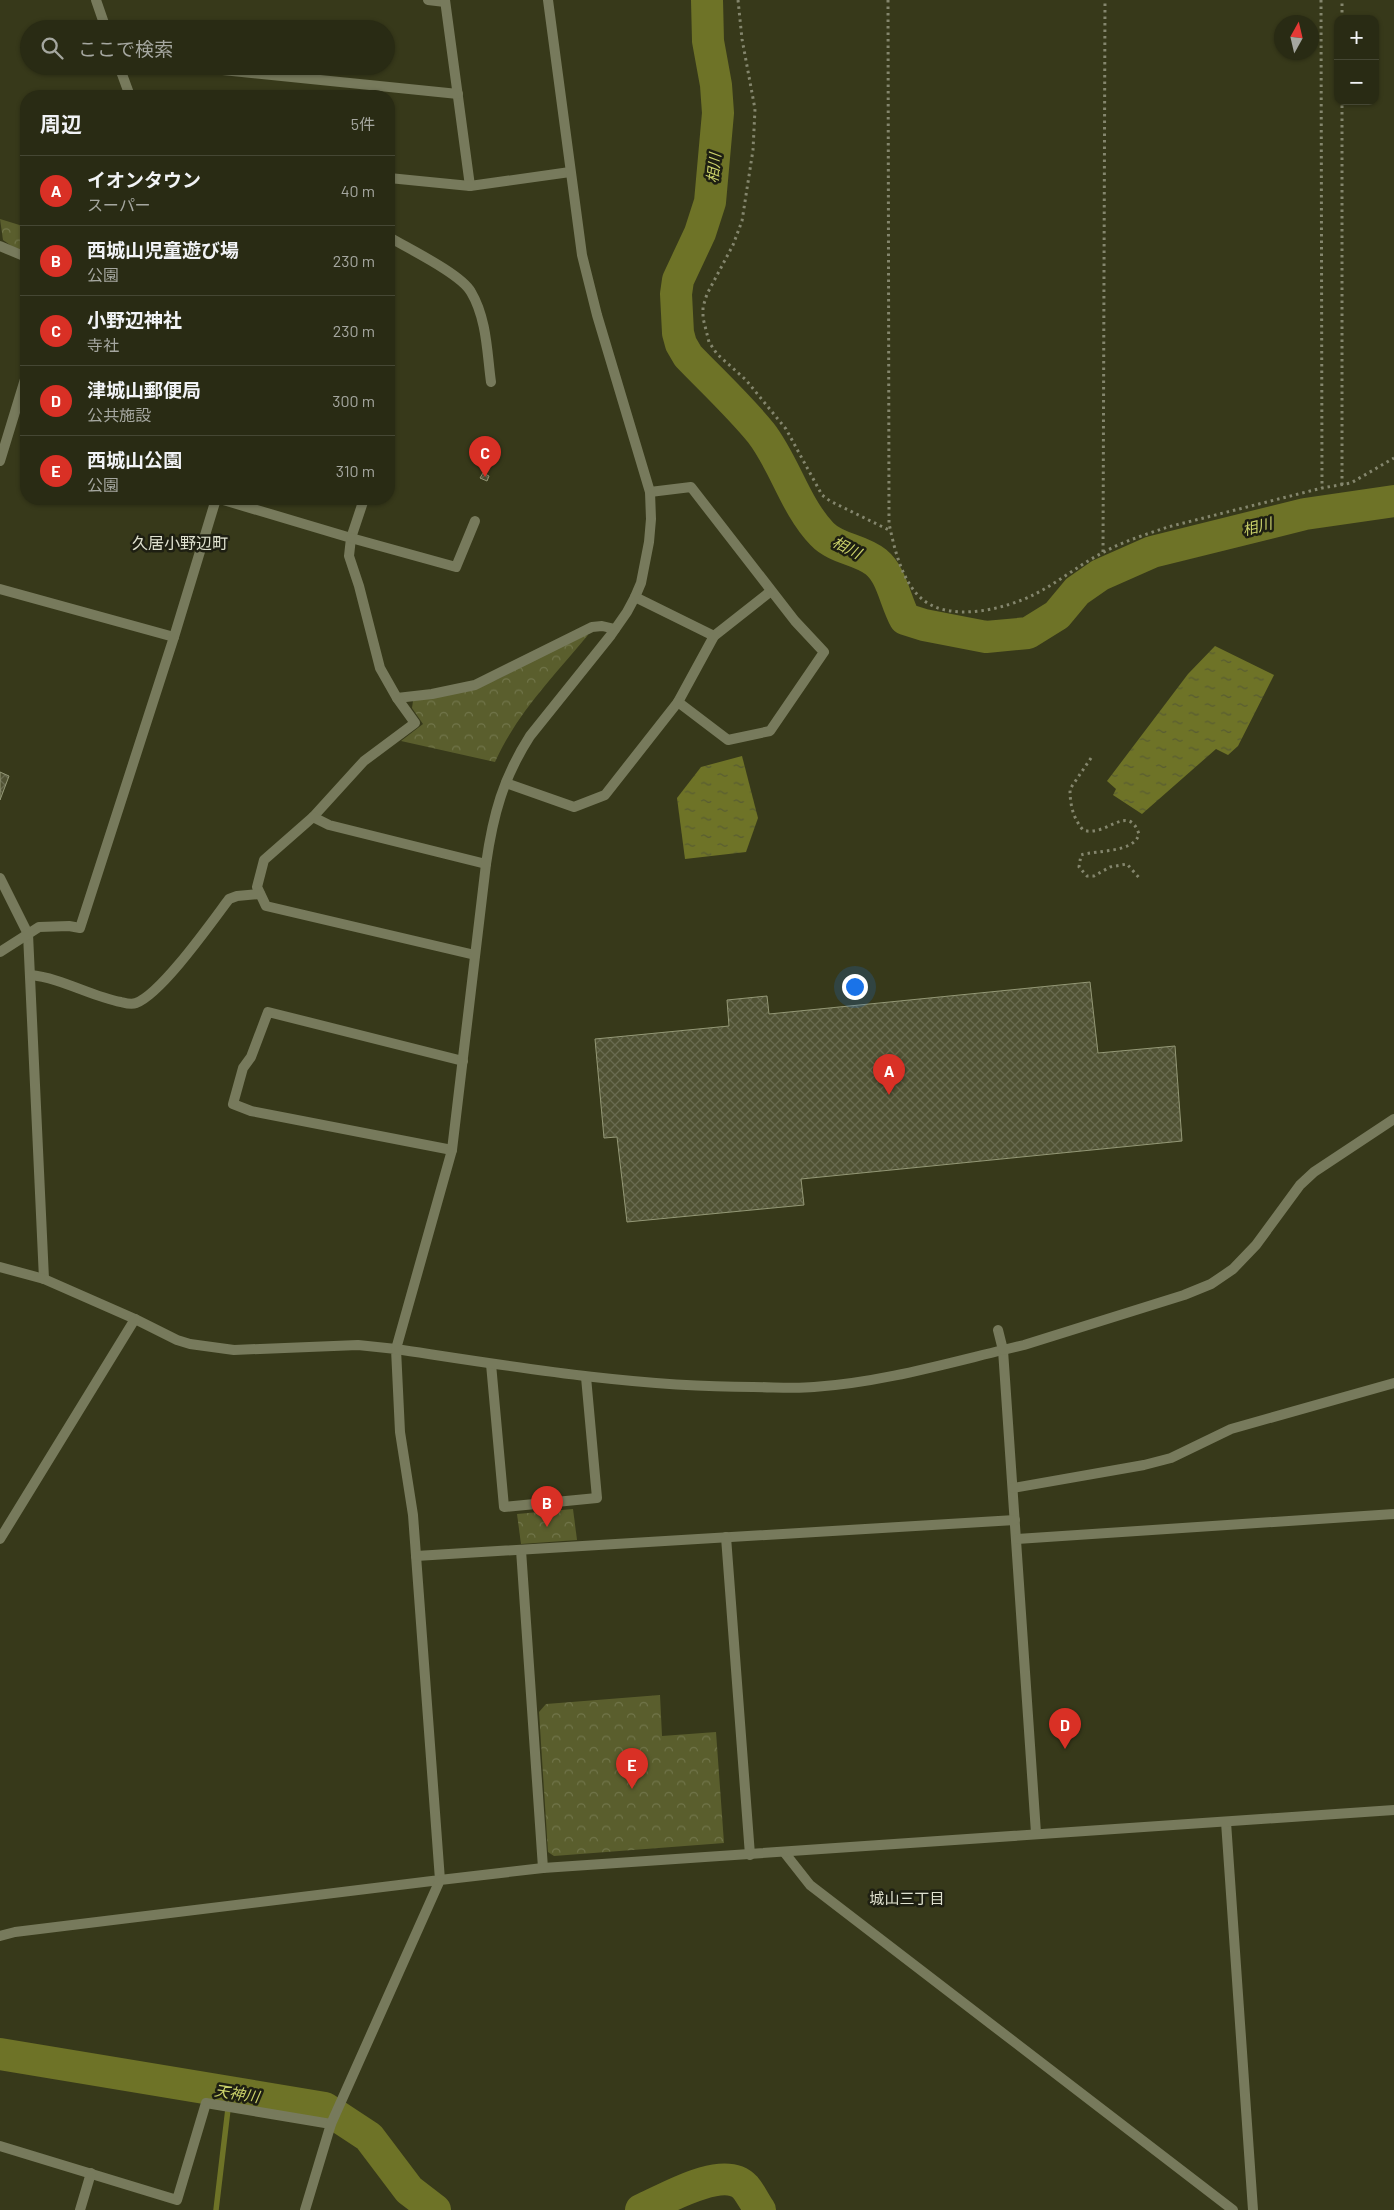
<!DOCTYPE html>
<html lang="ja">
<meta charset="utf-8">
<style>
:root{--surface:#292b14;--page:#31331d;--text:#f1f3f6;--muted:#a5a7a0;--line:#454734;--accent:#d93025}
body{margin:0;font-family:Barlow,"Noto Sans JP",sans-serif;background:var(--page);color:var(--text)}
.controls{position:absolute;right:15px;top:15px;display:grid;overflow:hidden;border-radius:10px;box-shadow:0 1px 4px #0004}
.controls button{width:45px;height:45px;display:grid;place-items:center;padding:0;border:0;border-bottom:1px solid var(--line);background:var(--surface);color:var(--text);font:25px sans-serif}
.compass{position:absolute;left:1274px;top:15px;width:45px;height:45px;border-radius:50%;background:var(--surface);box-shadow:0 1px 4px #0004;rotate:8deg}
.you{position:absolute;left:854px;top:986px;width:18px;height:18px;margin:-12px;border:4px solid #fff;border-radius:50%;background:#1a73e8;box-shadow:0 0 0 8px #1a73e833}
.badge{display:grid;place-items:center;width:32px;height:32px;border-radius:50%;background:var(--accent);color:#fff;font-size:16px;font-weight:700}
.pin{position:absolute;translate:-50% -41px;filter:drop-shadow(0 1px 2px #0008)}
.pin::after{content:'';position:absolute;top:26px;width:18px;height:15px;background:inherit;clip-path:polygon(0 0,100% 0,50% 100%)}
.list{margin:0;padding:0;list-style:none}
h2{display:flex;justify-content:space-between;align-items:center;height:65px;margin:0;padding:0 20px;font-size:21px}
h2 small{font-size:16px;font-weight:400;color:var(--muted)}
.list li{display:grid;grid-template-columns:32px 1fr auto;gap:15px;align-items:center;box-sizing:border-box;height:70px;padding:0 20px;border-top:1px solid var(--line)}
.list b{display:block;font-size:19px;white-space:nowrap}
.list p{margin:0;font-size:16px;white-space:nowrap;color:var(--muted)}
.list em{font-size:16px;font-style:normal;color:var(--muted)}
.icon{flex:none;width:28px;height:28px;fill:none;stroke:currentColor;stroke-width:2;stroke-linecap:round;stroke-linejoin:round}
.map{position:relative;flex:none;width:1394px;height:2210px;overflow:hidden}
.search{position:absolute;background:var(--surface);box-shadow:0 1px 4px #0004;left:20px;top:20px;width:375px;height:55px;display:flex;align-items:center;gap:12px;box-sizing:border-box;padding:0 18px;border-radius:28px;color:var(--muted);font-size:19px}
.panel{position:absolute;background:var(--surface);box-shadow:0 1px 4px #0004;left:20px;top:90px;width:375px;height:415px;border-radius:20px}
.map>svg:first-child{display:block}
.park{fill:url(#park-crowns)}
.water{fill:url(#water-ripples)}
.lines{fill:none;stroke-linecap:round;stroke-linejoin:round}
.stream{stroke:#6e7327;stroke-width:5.5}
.river{stroke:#6e7327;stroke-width:32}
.building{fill:url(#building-cross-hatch);stroke:#949876}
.path{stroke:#84866d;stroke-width:3;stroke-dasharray:2.5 4;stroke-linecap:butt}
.service{stroke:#777a5c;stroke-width:10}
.minor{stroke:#777a5c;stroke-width:10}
.tertiary{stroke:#777a5c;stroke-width:10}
.labels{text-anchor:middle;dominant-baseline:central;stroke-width:5;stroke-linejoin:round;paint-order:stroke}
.water-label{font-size:15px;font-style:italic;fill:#ccd36b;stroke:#1e1f12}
.neighbourhood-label{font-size:15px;fill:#dfe1cf;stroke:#1e1f12}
.quarter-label{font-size:16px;fill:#dfe1cf;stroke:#1e1f12}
</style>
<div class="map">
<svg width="1394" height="2210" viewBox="0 0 1394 2210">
<defs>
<pattern id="park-crowns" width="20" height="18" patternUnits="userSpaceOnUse" patternTransform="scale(1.25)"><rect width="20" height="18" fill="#5a5e2d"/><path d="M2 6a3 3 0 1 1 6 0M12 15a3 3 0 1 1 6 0" fill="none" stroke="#71754a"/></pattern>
<pattern id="water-ripples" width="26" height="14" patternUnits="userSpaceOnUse" patternTransform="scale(1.25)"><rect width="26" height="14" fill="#6e7327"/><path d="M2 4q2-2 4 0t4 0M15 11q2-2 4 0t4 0" fill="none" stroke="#585c32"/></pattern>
<pattern id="building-cross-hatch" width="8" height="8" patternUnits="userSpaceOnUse" patternTransform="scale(1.25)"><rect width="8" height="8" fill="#505233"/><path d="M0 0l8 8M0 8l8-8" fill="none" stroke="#696b50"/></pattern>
</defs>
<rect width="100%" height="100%" fill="#37391a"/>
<g class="park">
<polygon points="0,219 26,227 26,252 13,247 3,240"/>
<path d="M 585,634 L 588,635 C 554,676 517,713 495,762 L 401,741 L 423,724 L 412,708 L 413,701 L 496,680 Z"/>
<polygon points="573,1509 577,1540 521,1544 517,1514"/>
<polygon points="660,1695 662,1736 716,1732 724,1843 554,1856 548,1852 539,1712 546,1704"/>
</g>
<g class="water">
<polygon points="1215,646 1274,675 1238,746 1228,755 1216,749 1142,814 1113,795 1116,789 1107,781 1188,674"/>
<polygon points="742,756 758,818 746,852 685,859 677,798 701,767"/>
</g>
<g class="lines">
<polyline class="stream" points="216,2210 230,2092"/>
<g class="river">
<path d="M 707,0 L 708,41 L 716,85 L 718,113 L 710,202 L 700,233 L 678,280 L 676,294 L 678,333 L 681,344 L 688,356 C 712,381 739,406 761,433 C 785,464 795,506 822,534 C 836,549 860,549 876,562 C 892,575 895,601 905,619 L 924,625 L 986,637 L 1028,633 L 1057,615 L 1077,591 L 1100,575 L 1152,552 L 1305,514 L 1394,501"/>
<polyline points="0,2054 325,2108 369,2137 409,2190 435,2210"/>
<path d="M 641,2210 C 664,2200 723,2164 745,2187 C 751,2194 755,2203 760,2210"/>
</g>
</g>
<g class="building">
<polygon points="483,473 489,476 487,481 480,478"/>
<polygon points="0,772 9,776 0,800"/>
<polygon points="1090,982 1098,1053 1175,1046 1182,1141 801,1179 804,1205 627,1222 617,1137 604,1138 595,1039 729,1026 727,1000 767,996 769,1014"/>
</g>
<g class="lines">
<g class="path">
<polyline points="738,0 742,39 755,109 753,150 742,221 733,245 707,294 703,307 703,318 709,342 717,354 746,380 786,429 822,495 830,501 891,531"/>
<path d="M 888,0 L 889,523 C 894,548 902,582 922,599 C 950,623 1006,609 1035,594 C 1059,582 1080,564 1104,552 C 1124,541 1147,534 1168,527 L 1322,488 L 1351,483 L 1394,458"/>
<polyline points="1321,0 1322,488"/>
<polyline points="1342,19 1342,0"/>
<polyline points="1342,485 1342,101"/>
<polyline points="1103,552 1105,0"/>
<path d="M 1091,758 L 1070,789 C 1070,805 1073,818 1083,830 C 1106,838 1128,802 1139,834 C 1134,853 1097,850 1081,855 L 1079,867 L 1087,876 L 1094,876 L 1110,867 L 1127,864 L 1141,880"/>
</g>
<g class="service">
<path d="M 389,237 C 409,249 461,274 471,292 C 487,319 487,353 491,382"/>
<polyline points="0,246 26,257"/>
<polyline points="351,538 364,499"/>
<polyline points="397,698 432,694 475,685 592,627 602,626 615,629"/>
</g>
<g class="minor">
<polyline points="96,0 106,29"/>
<polyline points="428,0 445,2"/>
<polyline points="445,0 470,186"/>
<polyline points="119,66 130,96"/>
<polyline points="184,66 458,94"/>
<polyline points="389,178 470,186 570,172"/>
<polyline points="0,461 26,376"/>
<polyline points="220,499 351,538 349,556 359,586 380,668 397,698 415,723 364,761 313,817"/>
<polyline points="351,538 456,567 475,521"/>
<polyline points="0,589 174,637"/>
<polyline points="635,597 714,636"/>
<polyline points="678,702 714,636 771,591"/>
<polyline points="506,783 574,807 605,795 678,702 728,740 770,731 824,652 795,621 691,487 650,492"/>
<polyline points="0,878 28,934 44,1279"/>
<polyline points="0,952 39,927 69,926 80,928 174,637 216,499"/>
<polyline points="475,955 266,906 257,887 264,860 313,817 329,825 486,864"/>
<path d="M 30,975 C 62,978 90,996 121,1002 C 125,1003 131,1005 136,1003 C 161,994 211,923 229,899 L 237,896 L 260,894"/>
<polyline points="452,1150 251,1111 233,1104 243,1068 251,1057 268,1012 463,1061"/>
<polyline points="0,1267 44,1279 135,1319 177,1340 190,1344 234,1350 358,1345 396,1349 400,1432 413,1515 440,1880 15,1932 0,1936"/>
<polyline points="1003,1350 1036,1833"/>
<polyline points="491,1364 504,1507 597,1498 586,1377"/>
<polyline points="1013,1488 1144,1465 1171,1458 1231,1429 1394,1383"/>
<polyline points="0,1539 135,1319"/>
<polyline points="1017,1539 1394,1514"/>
<polyline points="521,1550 543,1868"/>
<polyline points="416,1556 1015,1520"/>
<polyline points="1226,1822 1253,2210"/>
<polyline points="0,2146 177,2200 206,2103 331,2124"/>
<polyline points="80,2210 91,2173"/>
</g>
<g class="tertiary">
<path d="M 548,0 L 582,255 L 597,315 L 650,492 L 651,519 L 649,542 L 641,583 L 635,597 L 627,612 L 611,635 L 530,736 C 503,778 493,815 486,864 L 452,1150 L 396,1349 C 515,1367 633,1387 753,1387 C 773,1387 794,1389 814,1387 C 877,1383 941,1365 1003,1350"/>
<polyline points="998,1330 1003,1350 1024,1345 1184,1295 1211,1284 1233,1269 1256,1245 1300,1185 1314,1172 1394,1119"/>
<polyline points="726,1537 750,1855"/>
<polyline points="784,1852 810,1885 1233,2210"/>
<polyline points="305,2210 331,2124 440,1880 543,1868 1394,1810"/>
</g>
</g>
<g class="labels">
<g class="water-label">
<text transform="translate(713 168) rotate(-84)">相川</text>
<text transform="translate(1257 526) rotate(-14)">相川</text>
<text transform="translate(847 547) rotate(27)">相川</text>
<text transform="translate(237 2093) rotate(9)">天神川</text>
</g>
<g class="neighbourhood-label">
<text x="907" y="1898">城山三丁目</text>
</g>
<g class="quarter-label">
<text x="180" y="542">久居小野辺町</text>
</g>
</g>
</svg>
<div class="controls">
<button>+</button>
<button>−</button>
</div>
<svg class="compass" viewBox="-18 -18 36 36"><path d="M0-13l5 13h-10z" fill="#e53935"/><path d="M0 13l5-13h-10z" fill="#a5a7a0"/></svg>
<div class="you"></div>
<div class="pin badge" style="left:889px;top:1095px">A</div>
<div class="pin badge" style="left:547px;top:1527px">B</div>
<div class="pin badge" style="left:485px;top:477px">C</div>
<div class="pin badge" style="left:1065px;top:1749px">D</div>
<div class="pin badge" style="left:632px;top:1789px">E</div>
<div class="search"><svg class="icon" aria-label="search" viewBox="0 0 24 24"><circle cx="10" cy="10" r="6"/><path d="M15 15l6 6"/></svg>ここで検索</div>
<section class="panel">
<h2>周辺<small>5件</small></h2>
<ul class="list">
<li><span class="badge">A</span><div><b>イオンタウン</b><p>スーパー</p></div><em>40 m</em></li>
<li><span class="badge">B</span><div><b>西城山児童遊び場</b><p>公園</p></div><em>230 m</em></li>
<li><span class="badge">C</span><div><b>小野辺神社</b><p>寺社</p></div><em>230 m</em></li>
<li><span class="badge">D</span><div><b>津城山郵便局</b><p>公共施設</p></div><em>300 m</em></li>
<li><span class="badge">E</span><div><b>西城山公園</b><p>公園</p></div><em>310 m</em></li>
</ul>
</section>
</div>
